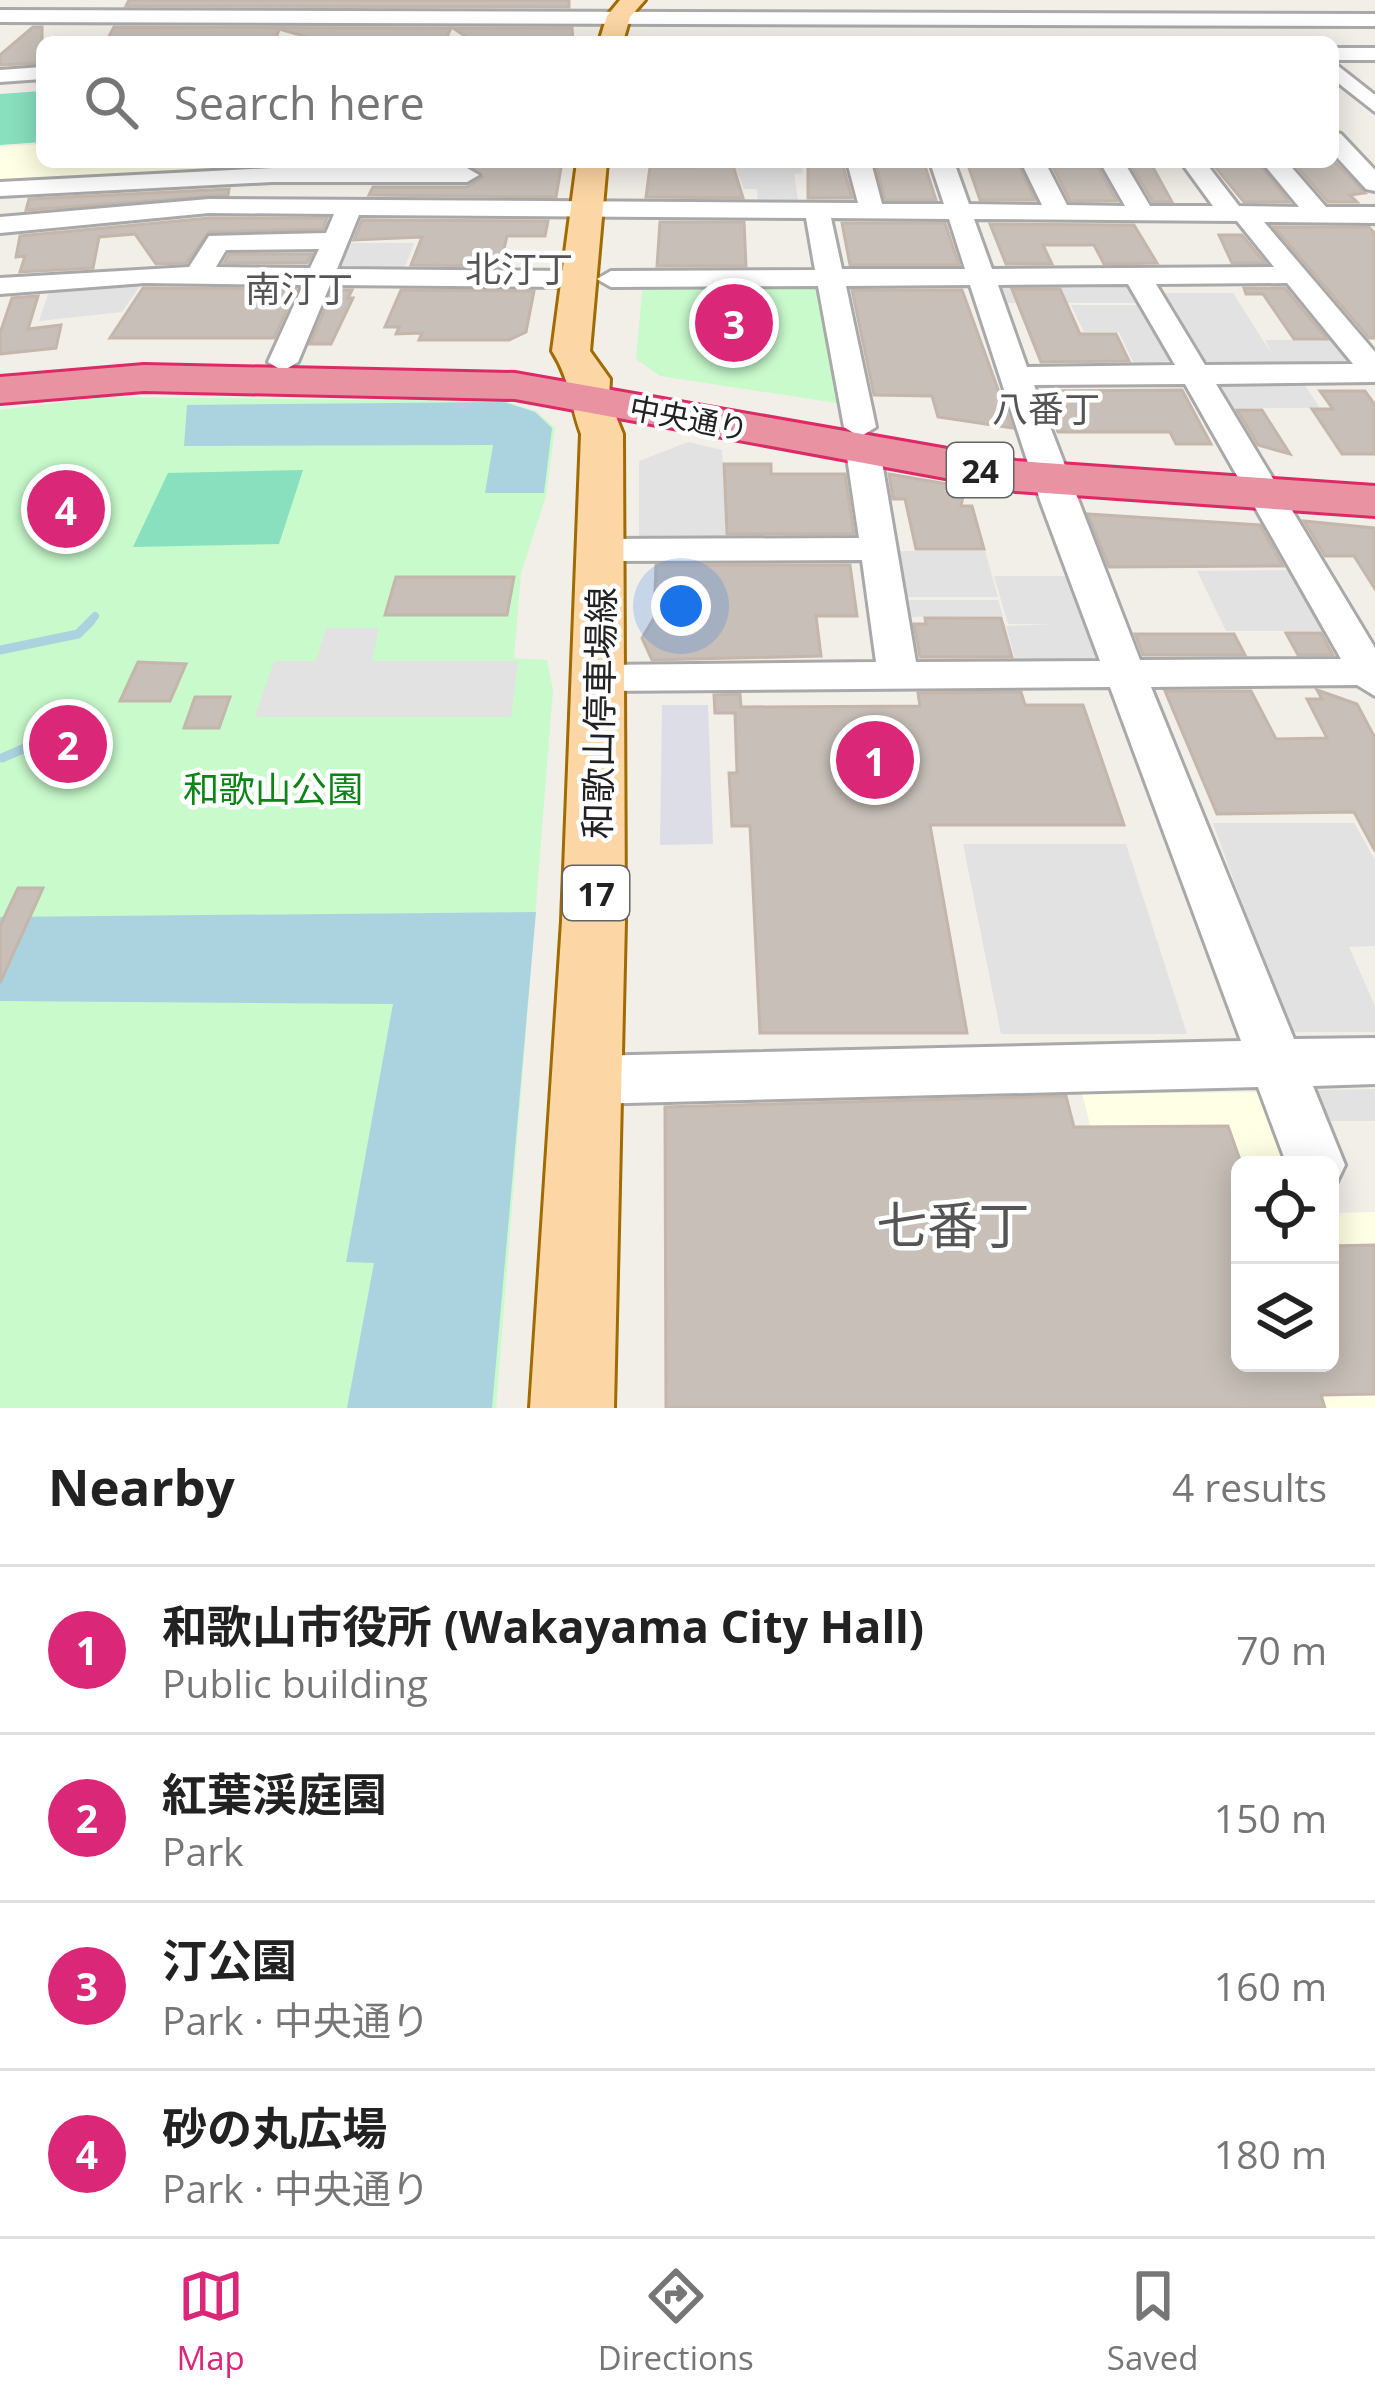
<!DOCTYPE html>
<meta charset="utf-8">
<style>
:root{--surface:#fff;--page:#f6f6f6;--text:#222;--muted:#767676;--line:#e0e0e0;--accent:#db2777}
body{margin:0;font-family:"Open Sans","Noto Sans JP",sans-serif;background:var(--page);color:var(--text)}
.controls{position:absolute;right:36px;bottom:36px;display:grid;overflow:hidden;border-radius:18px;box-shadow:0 6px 30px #0003}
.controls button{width:108px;height:108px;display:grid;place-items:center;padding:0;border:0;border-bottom:3px solid var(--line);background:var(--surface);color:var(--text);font:60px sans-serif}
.you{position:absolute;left:681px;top:606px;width:42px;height:42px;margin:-30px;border:9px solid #fff;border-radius:50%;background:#1a73e8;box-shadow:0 0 0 18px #1a73e833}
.badge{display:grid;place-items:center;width:78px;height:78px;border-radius:50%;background:var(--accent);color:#fff;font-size:39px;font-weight:700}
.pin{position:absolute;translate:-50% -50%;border:6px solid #fff;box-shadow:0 3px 12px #0006}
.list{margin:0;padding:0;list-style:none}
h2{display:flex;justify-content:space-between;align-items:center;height:156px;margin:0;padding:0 48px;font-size:51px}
h2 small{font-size:39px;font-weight:400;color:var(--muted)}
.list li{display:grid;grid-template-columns:78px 1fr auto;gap:36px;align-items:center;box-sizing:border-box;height:168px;padding:0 48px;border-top:3px solid var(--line)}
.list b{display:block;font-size:45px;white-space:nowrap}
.list p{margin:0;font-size:39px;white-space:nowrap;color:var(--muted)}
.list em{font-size:39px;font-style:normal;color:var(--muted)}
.icon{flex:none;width:66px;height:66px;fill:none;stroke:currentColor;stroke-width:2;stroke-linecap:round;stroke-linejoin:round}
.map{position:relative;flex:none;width:1375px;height:1408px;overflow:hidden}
.search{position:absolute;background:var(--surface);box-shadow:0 6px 30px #0003;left:36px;right:36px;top:36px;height:132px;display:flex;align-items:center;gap:30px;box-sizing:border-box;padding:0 42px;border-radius:18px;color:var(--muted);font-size:45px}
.sheet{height:828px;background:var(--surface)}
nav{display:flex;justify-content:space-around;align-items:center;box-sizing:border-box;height:168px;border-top:3px solid var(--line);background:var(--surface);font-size:33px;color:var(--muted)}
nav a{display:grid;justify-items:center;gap:6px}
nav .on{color:var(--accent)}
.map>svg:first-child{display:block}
.education{fill:#ffffe5}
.park{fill:#c8facc}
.pitch{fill:#88e0be}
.parking{fill:#e2e2e2}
.plaza{fill:#dddde8}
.water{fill:#aad3df}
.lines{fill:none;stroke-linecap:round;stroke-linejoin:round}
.stream-far1{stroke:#aad3df;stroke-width:8}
.stream{stroke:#aad3df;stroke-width:9}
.building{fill:#c7bfb8;stroke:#c4b6ab;stroke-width:3}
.minor-casing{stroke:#a9a9a9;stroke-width:6}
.major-casing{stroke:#a06b00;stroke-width:6}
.highway-casing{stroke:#dc2a67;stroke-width:6}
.minor{fill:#fff;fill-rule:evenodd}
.major{fill:#fcd6a4;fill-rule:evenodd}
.highway{fill:#e892a2;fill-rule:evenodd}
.labels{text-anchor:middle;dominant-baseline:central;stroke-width:9;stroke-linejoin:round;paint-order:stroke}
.far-street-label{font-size:30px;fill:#222;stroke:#fff}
.shield{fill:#fff;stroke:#646464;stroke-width:3}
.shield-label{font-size:33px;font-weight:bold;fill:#222}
.far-quarter-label{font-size:36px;fill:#555;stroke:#fff}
.street-label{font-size:36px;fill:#222;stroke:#fff}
.park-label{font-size:36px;fill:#0c8416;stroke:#fff}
.near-quarter-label{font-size:51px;fill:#555;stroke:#fff}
</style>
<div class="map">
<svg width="1375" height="1408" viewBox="0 0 1375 1408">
<rect width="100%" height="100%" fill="#f2efe9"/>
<g class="education">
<polygon points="42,144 42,162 263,162 261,169 0,187 0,147"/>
<polygon points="1270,1092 1298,1165 1240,1165 1240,1363 1330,1363 1330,1213 1375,1212 1375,1408 1164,1408 1082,1094"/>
</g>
<g class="park">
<polygon points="643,283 811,283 821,288 843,404 660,376 636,359"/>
<polygon points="104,397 504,401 536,411 555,428 546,496 521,573 514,658 547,660 553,690 496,1408 0,1408 0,410"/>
</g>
<g class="pitch">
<polygon points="42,91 42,142 0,145 0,94"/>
<polygon points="303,470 279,544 133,547 168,473"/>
</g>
<g class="parking">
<polygon points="733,162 801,162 803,173 794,174 799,206 758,205 757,189 744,189"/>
<polygon points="346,243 414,243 403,273 332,273"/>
<polygon points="1127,280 1139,303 1001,303 992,281"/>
<polygon points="142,283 122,312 39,321 50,289"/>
<polygon points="1161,293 1233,293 1273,356 1265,340 1340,340 1359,365 1211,367 1200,363"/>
<polygon points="1071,305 1140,305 1171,361 1134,364 1119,332 1084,332"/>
<polygon points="1218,381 1302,381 1320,408 1228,408 1214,384"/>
<polygon points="688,442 722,450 726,543 639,544 639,461"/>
<polygon points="890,551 985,551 998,597 898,597"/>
<polygon points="1290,570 1325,631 1226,631 1197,571"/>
<polygon points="994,576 1069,576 1102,665 1017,666 1006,626 1054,624 1008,624"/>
<polygon points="899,600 998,600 1003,616 903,617"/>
<polygon points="326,628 379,628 372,661 518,661 511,717 255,717 274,661 316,661"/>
<polygon points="1213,823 1354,823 1375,860 1375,946 1349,947 1375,1006 1375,1032 1289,1032"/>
<polygon points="963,844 1126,844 1187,1034 1001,1034"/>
<polygon points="1375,1089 1375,1121 1327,1121 1315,1090"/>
</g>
<polygon class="plaza" points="662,705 708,705 713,844 660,845"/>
<g class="water">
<polygon points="504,402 535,412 552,428 544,493 485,493 493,445 184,446 187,405"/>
<polygon points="536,912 492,1408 347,1408 374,1263 346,1262 393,1004 0,1001 0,917"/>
</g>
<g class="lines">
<polyline class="stream-far1" points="88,624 95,616"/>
<g class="stream">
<polyline points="0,650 78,634 91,621"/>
<polyline points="2,758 80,724"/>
</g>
</g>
<g class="building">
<polygon points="129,0 569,0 569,7 126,6"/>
<polygon points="33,27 42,27 42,63 0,65 0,55"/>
<polygon points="114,27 451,28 446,39 435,42 325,42 279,29 275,42 106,42"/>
<polygon points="453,28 572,28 573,42 474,42"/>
<polygon points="1333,160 1365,193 1350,195 1357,202 1328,202 1293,162"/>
<polygon points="384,162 562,162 556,197 369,195 373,187 467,187 483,177 467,164"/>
<polygon points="696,162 732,162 743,198 646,197 650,167 696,167"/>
<polygon points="967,162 1017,162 1035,200 980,200"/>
<polygon points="1129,162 1150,162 1172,202 1153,202"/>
<polygon points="1211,162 1258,162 1289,202 1244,202"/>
<polygon points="876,163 924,163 936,200 885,200"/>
<polygon points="808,166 843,166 852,198 808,198"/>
<polygon points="1053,167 1098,167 1117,201 1070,201"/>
<polygon points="229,189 228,195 26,210 29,199"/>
<polygon points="209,218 327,218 323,229 209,232 186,263 156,264 135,234 99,237 93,268 20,272 25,256 16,257 20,236"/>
<polygon points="362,220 548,221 545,236 507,236 500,266 411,265 422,237 354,240"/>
<polygon points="660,222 744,222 746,266 657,266"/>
<polygon points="842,223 945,223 959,265 850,265"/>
<polygon points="990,224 1134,225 1157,263 1104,264 1094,245 1043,245 1052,264 1006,264"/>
<polygon points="1274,227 1369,227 1375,234 1375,338 1369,338"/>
<polygon points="1219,235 1242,235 1265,263 1232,263"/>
<polygon points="229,254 312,254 307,263 224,263"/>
<polygon points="143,288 165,288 296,289 274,338 110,338"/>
<polygon points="1244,288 1285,288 1327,339 1294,339 1263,294 1246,294"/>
<polygon points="1012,289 1060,289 1080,334 1116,334 1129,361 1041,362"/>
<polygon points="333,290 352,290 348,298 353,298 331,344 310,344"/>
<polygon points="401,290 534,291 526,332 509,340 419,340 422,333 396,334 399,327 385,327"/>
<polygon points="852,290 962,290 1012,428 938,417 932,396 874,395"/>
<polygon points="38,296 28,329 61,325 56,348 0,354 0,333 12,298"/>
<polygon points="1182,390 1211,444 1176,444 1170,432 1058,432 1042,391"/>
<polygon points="1320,391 1365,391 1375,405 1375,454 1342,454 1312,409 1333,409"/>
<polygon points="1237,410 1262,410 1290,454 1258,445"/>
<polygon points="724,464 771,464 771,474 845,474 854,534 727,534"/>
<polygon points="889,474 965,487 961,506 972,506 984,549 916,549 905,499 893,499"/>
<polygon points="1088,514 1260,525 1283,566 1109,567"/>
<polygon points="1304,521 1375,528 1375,589 1354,556 1325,556"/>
<polygon points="656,565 850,565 857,616 816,616 821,656 652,660 642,638 654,618"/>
<polygon points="396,577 514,577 507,615 385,615"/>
<polygon points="925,618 1001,618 1012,657 920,657 914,624 926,624"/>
<polygon points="1286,633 1321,633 1333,655 1298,655"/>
<polygon points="1135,634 1234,634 1245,655 1143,655"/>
<polygon points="138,662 186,664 170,701 120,701"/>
<polygon points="1317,690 1357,704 1375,738 1375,851 1354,812 1217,814 1165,691 1251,691 1276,739 1327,738 1307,699 1322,699"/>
<polygon points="1021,692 1025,705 1083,705 1124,825 930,825 967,1033 760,1033 750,826 732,826 729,773 737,773 735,713 715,713 714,695 740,694 741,707 920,706 918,693"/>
<polygon points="195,697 230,697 219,728 184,728"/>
<polygon points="18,888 43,888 0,983 0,926"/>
<polygon points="1066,1096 1074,1127 1228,1126 1240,1160 1240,1363 1330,1363 1330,1246 1375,1245 1375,1394 1321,1395 1325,1408 666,1408 665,1107"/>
</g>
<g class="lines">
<defs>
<g id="minor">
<polygon points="0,10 1375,14 1375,26 0,22"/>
<rect x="1333" y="48" width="42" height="12"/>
<polygon points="1333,62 1375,95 1375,112 1333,79"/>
<polygon points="42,67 42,79 0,82 0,70"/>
<polygon points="1333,132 1341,134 1375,170 1375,191 1366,189 1333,153"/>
<path d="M 847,162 L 871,162 L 882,204 L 944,204 L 930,162 L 954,162 L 969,204 L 1042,205 L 1021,162 L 1045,162 L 1067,205 L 1125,206 L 1100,162 L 1124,162 L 1150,206 L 1213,206 L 1181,162 L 1205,162 L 1239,206 L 1299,207 L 1262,162 L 1287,162 L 1326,207 L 1375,207 L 1375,223 L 1264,222 L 1375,352 L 1375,382 L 1216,384 L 1375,648 L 1375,696 L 1357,685 L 1151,687 L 1294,1039 L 1375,1038 L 1375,1084 L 1313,1086 L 1345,1165 L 1336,1184 L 1330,1186 L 1330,1165 L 1287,1165 L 1258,1087 L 589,1104 L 570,1097 L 562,1080 L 570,1063 L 589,1056 L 1241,1041 L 1110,687 L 602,691 L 587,688 L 581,678 L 587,668 L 602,665 L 876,662 L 862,560 L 602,561 L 589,558 L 584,550 L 589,542 L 602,539 L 859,538 L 846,450 L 863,440 L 880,450 L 916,662 L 1100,661 L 1041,503 L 970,285 L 846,286 L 876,427 L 860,437 L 844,427 L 818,286 L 611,287 L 597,279 L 611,271 L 815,270 L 806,218 L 359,215 L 337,269 L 576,271 L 590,279 L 576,287 L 330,285 L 298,362 L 283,371 L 268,362 L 303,285 L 145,283 L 0,294 L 0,278 L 189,267 L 209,236 L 326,233 L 334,214 L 209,213 L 0,233 L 0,217 L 209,199 L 858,203 ZM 831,218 L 949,219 L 965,269 L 842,269 ZM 974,219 L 1237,221 L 1274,267 L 992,269 ZM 319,249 L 310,268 L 216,267 L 226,250 ZM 1287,283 L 1353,364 L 1205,365 L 1156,284 ZM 1128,284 L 1175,365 L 1027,367 L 998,285 ZM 1185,384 L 1341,659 L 1140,660 L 1034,385 Z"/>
<polygon points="272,168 467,168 479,175 467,182 272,182 0,196 0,182"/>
</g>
<g id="major">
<polygon points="620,0 645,0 630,17 623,42 599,42 607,16"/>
<path d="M 577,162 L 607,162 L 590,351 L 610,379 L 609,399 L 623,434 L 625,921 L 614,1408 L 530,1408 L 562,921 L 581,434 C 569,401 571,381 552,351 Z"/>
</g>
<polygon id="highway" points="144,365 515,373 1016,461 1375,486 1375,516 1016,491 515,399 144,391 0,403 0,377"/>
</defs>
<use href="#minor" class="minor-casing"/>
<use href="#major" class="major-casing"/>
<use href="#highway" class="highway-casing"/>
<use href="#minor" class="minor"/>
<use href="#major" class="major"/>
<use href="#highway" class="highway"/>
</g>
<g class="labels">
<g class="far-street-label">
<text transform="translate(689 418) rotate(11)">中央通り</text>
</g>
<g class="shield">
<rect x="947" y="443" width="66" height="54" rx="9"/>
<rect x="563" y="866" width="66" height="54" rx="9"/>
</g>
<g class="shield-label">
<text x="980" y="470">24</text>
<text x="596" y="893">17</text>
</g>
<g class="far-quarter-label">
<text x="519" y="268">北汀丁</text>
<text x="299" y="288">南汀丁</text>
<text x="1046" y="408">八番丁</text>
</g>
<g class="street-label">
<text transform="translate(599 713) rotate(-89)">和歌山停車場線</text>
</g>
<g class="park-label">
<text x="273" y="788">和歌山公園</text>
</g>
<g class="near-quarter-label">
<text x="953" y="1224">七番丁</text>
</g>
</g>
</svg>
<div class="controls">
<button><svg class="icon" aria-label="locate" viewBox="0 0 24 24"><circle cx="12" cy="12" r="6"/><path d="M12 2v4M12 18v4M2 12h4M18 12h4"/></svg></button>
<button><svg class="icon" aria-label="layers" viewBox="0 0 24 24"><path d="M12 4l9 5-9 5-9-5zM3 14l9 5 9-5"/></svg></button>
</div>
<div class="you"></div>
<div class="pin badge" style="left:875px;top:760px">1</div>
<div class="pin badge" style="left:68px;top:744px">2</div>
<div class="pin badge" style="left:734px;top:323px">3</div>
<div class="pin badge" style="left:66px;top:509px">4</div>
<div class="search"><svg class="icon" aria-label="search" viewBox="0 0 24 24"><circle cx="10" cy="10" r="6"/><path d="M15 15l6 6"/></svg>Search here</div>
</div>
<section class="sheet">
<h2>Nearby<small>4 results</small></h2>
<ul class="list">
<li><span class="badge">1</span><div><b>和歌山市役所 (Wakayama City Hall)</b><p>Public building</p></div><em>70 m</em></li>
<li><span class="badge">2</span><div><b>紅葉渓庭園</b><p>Park</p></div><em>150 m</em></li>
<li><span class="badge">3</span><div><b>汀公園</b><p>Park · 中央通り</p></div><em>160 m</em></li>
<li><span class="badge">4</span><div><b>砂の丸広場</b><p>Park · 中央通り</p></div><em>180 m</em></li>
</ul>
</section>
<nav>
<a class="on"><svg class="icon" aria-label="map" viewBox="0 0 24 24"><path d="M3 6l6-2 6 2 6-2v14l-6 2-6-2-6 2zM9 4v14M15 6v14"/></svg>Map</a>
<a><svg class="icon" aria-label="directions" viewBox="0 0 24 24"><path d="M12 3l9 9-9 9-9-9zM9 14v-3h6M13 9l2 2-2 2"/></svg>Directions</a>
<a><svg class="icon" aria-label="saved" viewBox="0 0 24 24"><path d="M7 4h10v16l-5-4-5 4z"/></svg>Saved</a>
</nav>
